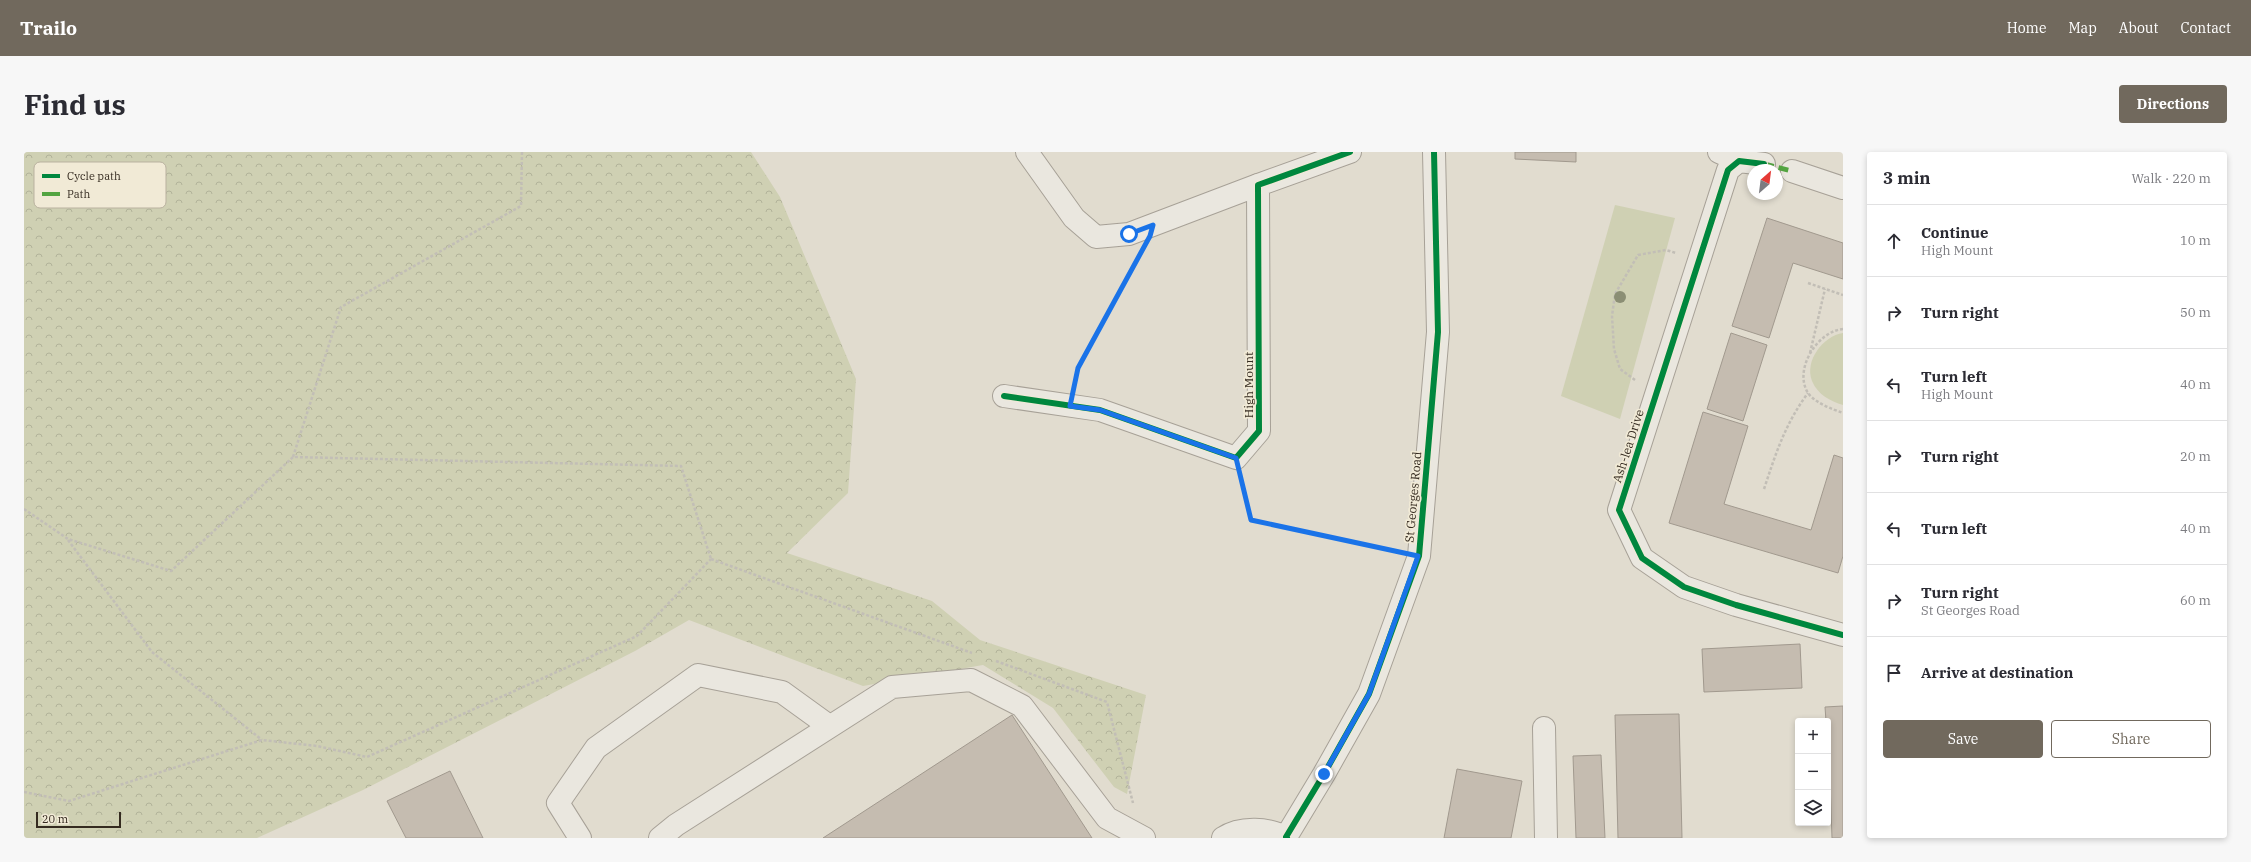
<!DOCTYPE html>
<meta charset="utf-8">
<style>
:root{--surface:#fff;--page:#f7f7f7;--text:#2b2b33;--muted:#7c7c81;--line:#e1e1e2;--accent:#71695d}
body{margin:0;font-family:"IBM Plex Serif",serif;background:var(--page);color:var(--text)}
.controls{position:absolute;right:12px;bottom:12px;display:grid;overflow:hidden;border-radius:4px;box-shadow:0 2px 6px #0003}
.controls button{width:36px;height:36px;display:grid;place-items:center;padding:0;border:0;border-bottom:1px solid var(--line);background:var(--surface);color:var(--text);font:20px sans-serif}
.compass{position:absolute;left:1723px;top:12px;width:36px;height:36px;border-radius:50%;background:var(--surface);box-shadow:0 2px 6px #0003;rotate:28deg}
.scale{position:absolute;left:12px;bottom:10px;width:85px;box-sizing:border-box;padding-left:4px;border:2px solid #352b20;border-top:0;font-size:11px;line-height:14px;white-space:nowrap;color:#352b20;-webkit-text-stroke:3px #f1ead6;paint-order:stroke}
.stop{position:absolute;width:12px;height:12px;margin:-9px;border:3px solid #1a73e8;border-radius:50%;background:#fff}
.stop.end{background:#1a73e8;border-color:#fff;box-shadow:0 1px 4px #0008}
.list{margin:0;padding:0;list-style:none}
h2{display:flex;justify-content:space-between;align-items:center;height:52px;margin:0;padding:0 16px;font-size:17px}
h2 small{font-size:13px;font-weight:400;color:var(--muted)}
.list li{display:grid;grid-template-columns:26px 1fr auto;gap:12px;align-items:center;box-sizing:border-box;height:72px;padding:0 16px;border-top:1px solid var(--line)}
.list b{display:block;font-size:15px;white-space:nowrap}
.list p{margin:0;font-size:13px;white-space:nowrap;color:var(--muted)}
.list em{font-size:13px;font-style:normal;color:var(--muted)}
.actions{display:flex;gap:8px;padding:12px 16px}
.actions a{flex:1;padding:9px 0;border:1px solid var(--accent);border-radius:4px;text-align:center;font-size:14px;color:var(--accent)}
.actions .main{background:var(--accent);color:#fff}
.icon{flex:none;width:22px;height:22px;fill:none;stroke:currentColor;stroke-width:2;stroke-linecap:round;stroke-linejoin:round}
.map{position:relative;flex:none;width:1819px;height:686px;overflow:hidden;border-radius:4px}
header{display:flex;align-items:center;gap:24px;box-sizing:border-box;height:56px;padding:0 20px;background:var(--accent);color:#fff}
header strong{font-size:19px}
nav{display:flex;gap:22px;margin-inline-start:auto;font-size:14px}
.intro{display:flex;align-items:center;justify-content:space-between;box-sizing:border-box;height:96px;padding:0 24px}
h1{margin:0;font-size:28px}
.button{padding:10px 18px;border-radius:4px;background:var(--accent);color:#fff;font-size:14px;font-weight:700}
main{display:flex;gap:24px;padding:0 24px}
aside{flex:1;background:var(--surface);border-radius:4px;box-shadow:0 2px 6px #0003}
.map>svg:first-child{display:block}
.green{fill:#cfd0b3}
.forest{fill:url(#forest-crowns)}
.building{fill:#c5bcb0;stroke:#a1998e}
.lines{fill:none;stroke-linecap:round;stroke-linejoin:round}
.minor-casing{stroke:#a7a197;stroke-width:24}
.path{stroke:#c2beb6;stroke-width:2.5;stroke-dasharray:3 2;stroke-linecap:butt}
.minor{stroke:#eae7df;stroke-width:22}
.quiet{stroke:#53a441;stroke-width:5;stroke-dasharray:10 5;stroke-linecap:butt}
.cycleway-casing{stroke:#f1ead6;stroke-width:8}
.cycleway{stroke:#00873e;stroke-width:6}
.tree{fill:#8b8e74}
.route{stroke:#1a73e8;stroke-width:5}
.labels{text-anchor:middle;dominant-baseline:central;stroke-width:3.5;stroke-linejoin:round;paint-order:stroke}
.street-label{font-size:12px;fill:#352b20;stroke:#f1ead6}
.key{fill:#f1ead6;stroke:#b9b19f;stroke-width:1}
.key-label{font-size:11px;fill:#352b20}
</style>
<header>
<strong>Trailo</strong>
<nav><a>Home</a><a>Map</a><a>About</a><a>Contact</a></nav>
</header>
<div class="intro"><h1>Find us</h1><a class="button">Directions</a></div>
<main>
<div class="map">
<svg width="1819" height="686" viewBox="0 0 1819 686">
<defs>
<pattern id="forest-crowns" width="20" height="18" patternUnits="userSpaceOnUse"><rect width="20" height="18" fill="#cfd0b3"/><path d="M2 6a3 3 0 1 1 6 0M12 15a3 3 0 1 1 6 0" fill="none" stroke="#b2b39a"/></pattern>
</defs>
<rect width="100%" height="100%" fill="#e1dccf"/>
<g class="green">
<polygon points="1591,53 1651,66 1596,267 1537,244"/>
<path d="M 1819,181 L 1819,253 C 1806,249 1794,243 1788,229 C 1780,209 1799,184 1819,181 Z"/>
</g>
<polygon class="forest" points="0,0 727,0 756,45 832,227 824,341 763,401 908,449 956,488 1122,543 1103,642 1090,635 1029,556 959,513 839,534 665,468 611,499 339,638 233,686 0,686"/>
<g class="building">
<polygon points="1491,0 1552,0 1552,10 1491,7"/>
<polygon points="1743,66 1819,91 1819,127 1769,111 1745,186 1708,174"/>
<polygon points="1707,181 1743,193 1719,269 1683,257"/>
<polygon points="1679,260 1724,274 1700,352 1787,378 1810,303 1819,306 1819,404 1814,421 1645,371"/>
<polygon points="1776,492 1778,536 1680,540 1678,497"/>
<polygon points="1819,554 1819,686 1808,686 1804,569 1802,569 1801,555"/>
<polygon points="1655,562 1658,686 1594,686 1591,563"/>
<polygon points="988,563 1068,686 799,686"/>
<polygon points="1577,603 1581,686 1552,686 1549,604"/>
<polygon points="1433,617 1498,629 1487,686 1420,686"/>
<polygon points="426,619 459,686 382,686 363,649"/>
</g>
<g class="lines">
<defs>
<g id="minor">
<polyline points="1003,0 1050,66 1072,85 1105,82 1234,33"/>
<polyline points="1695,0 1715,9"/>
<polyline points="1740,12 1715,9 1704,18 1595,358 1618,406 1660,435 1712,453 1819,483"/>
<polyline points="1768,19 1819,36"/>
<polyline points="980,244 1076,258 1212,306 1235,279 1234,33 1326,0"/>
<polyline points="1520,576 1522,686"/>
<polyline points="1262,685 1300,622 1345,542 1395,404 1414,180 1410,0"/>
<polyline points="556,686 534,651 572,596 674,523 758,540 805,574"/>
<polyline points="636,686 652,673 868,535 947,528 998,554 1083,666 1120,686"/>
<path d="M 1199,686 C 1217,674 1245,676 1263,686"/>
</g>
</defs>
<use href="#minor" class="minor-casing"/>
<g class="path">
<polyline points="1784,131 1819,143"/>
<path d="M 1819,177 C 1794,179 1769,217 1784,241 C 1791,251 1808,257 1819,261"/>
<polyline points="1786,201 1801,137"/>
<polyline points="1611,228 1596,217 1590,197 1588,164 1591,142 1614,103 1642,98 1652,101"/>
<polyline points="1051,229 1054,216 1115,106"/>
<polyline points="269,305 317,155 497,54 498,0"/>
<polyline points="1218,329 1227,368 1370,399"/>
<path d="M 1740,337 C 1752,301 1761,272 1784,241"/>
<polyline points="0,357 44,387 147,419 269,305 657,314 687,407"/>
<polyline points="44,388 128,500 238,588"/>
<polyline points="687,407 948,501"/>
<polyline points="972,509 1083,550 1109,651"/>
<polyline points="0,640 45,649 238,588 293,594 343,605 613,484 687,407"/>
</g>
<use href="#minor" class="minor"/>
<polyline class="quiet" points="1740,12 1768,19"/>
<defs>
<g id="cycleway">
<polyline points="1740,12 1715,9 1704,18 1595,358 1618,406 1660,435 1712,453 1819,483"/>
<polyline points="980,244 1076,258 1212,306 1235,279 1234,33 1326,0"/>
<polyline points="1263,686 1262,685 1300,622 1345,542 1395,404 1414,180 1410,0"/>
</g>
</defs>
<use href="#cycleway" class="cycleway-casing"/>
<use href="#cycleway" class="cycleway"/>
</g>
<circle class="tree" cx="1596" cy="145" r="6"/>
<g class="lines">
<polyline class="route" points="1105,82 1129,73 1126,84 1054,216 1046,254 1076,258 1212,306 1227,368 1394,404 1345,542 1300,622"/>
</g>
<g class="labels">
<g class="street-label">
<text transform="translate(1224 233) rotate(-90)">High Mount</text>
<text transform="translate(1604 294) rotate(-72)">Ash-lea Drive</text>
<text transform="translate(1389 345) rotate(-85)">St Georges Road</text>
</g>
</g>
<rect x="10" y="10" width="132" height="46" rx="6" class="key"/>
<rect x="18" y="22" width="18" height="4" fill="#00873e"/>
<rect x="18" y="40" width="18" height="4" fill="#53a441"/>
<g class="key-label">
<text x="43" y="28">Cycle path</text>
<text x="43" y="46">Path</text>
</g>
</svg>
<div class="controls">
<button>+</button>
<button>−</button>
<button><svg class="icon" aria-label="layers" viewBox="0 0 24 24"><path d="M12 4l9 5-9 5-9-5zM3 14l9 5 9-5"/></svg></button>
</div>
<svg class="compass" viewBox="-18 -18 36 36"><path d="M0-13l5 13h-10z" fill="#e53935"/><path d="M0 13l5-13h-10z" fill="#7c7c81"/></svg>
<div class="scale">20 m</div>
<div class="stop" style="left:1105px;top:82px"></div>
<div class="stop end" style="left:1300px;top:622px"></div>
</div>
<aside>
<h2>3 min<small>Walk · 220 m</small></h2>
<ul class="list">
<li><svg class="icon" aria-label="ahead" viewBox="0 0 24 24"><path d="M12 20V5M6 11l6-6 6 6"/></svg><div><b>Continue</b><p>High Mount</p></div><em>10 m</em></li>
<li><svg class="icon" aria-label="right" viewBox="0 0 24 24"><path d="M7 20v-9h11M14 6l5 5-5 5"/></svg><div><b>Turn right</b></div><em>50 m</em></li>
<li><svg class="icon" aria-label="left" viewBox="0 0 24 24"><path d="M17 20v-9H6M10 6l-5 5 5 5"/></svg><div><b>Turn left</b><p>High Mount</p></div><em>40 m</em></li>
<li><svg class="icon" aria-label="right" viewBox="0 0 24 24"><path d="M7 20v-9h11M14 6l5 5-5 5"/></svg><div><b>Turn right</b></div><em>20 m</em></li>
<li><svg class="icon" aria-label="left" viewBox="0 0 24 24"><path d="M17 20v-9H6M10 6l-5 5 5 5"/></svg><div><b>Turn left</b></div><em>40 m</em></li>
<li><svg class="icon" aria-label="right" viewBox="0 0 24 24"><path d="M7 20v-9h11M14 6l5 5-5 5"/></svg><div><b>Turn right</b><p>St Georges Road</p></div><em>60 m</em></li>
<li><svg class="icon" aria-label="arrive" viewBox="0 0 24 24"><path d="M6 21V4h12l-3 4 3 4H6"/></svg><div><b>Arrive at destination</b></div></li>
</ul>
<div class="actions"><a class="main">Save</a><a>Share</a></div>
</aside>
</main>
